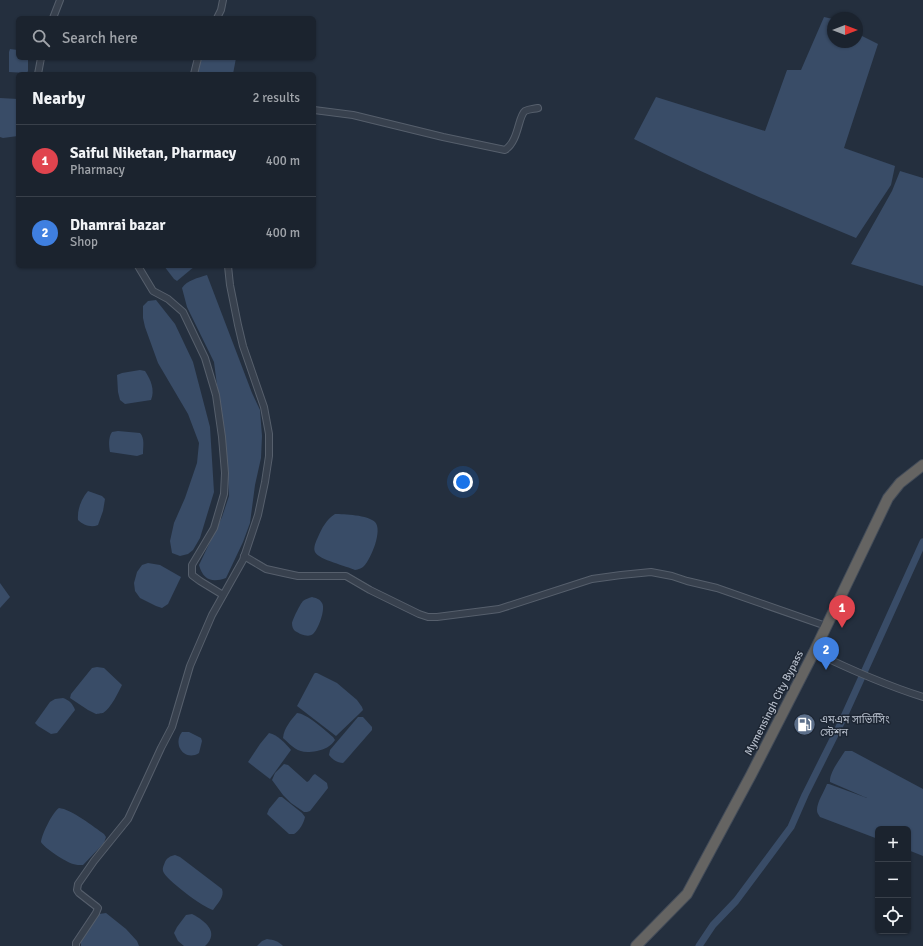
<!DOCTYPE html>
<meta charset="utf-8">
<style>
:root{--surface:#1b232e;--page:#282f3a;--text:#f1f3f6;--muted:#a0a4aa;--line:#39404a;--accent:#ea580c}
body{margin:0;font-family:Signika,"Noto Sans Bengali",sans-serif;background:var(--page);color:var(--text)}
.controls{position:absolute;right:12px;bottom:12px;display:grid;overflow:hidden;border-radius:6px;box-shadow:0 1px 3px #0004}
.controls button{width:36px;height:36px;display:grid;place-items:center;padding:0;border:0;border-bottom:1px solid var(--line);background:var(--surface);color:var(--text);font:20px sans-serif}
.compass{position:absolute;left:827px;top:12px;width:36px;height:36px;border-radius:50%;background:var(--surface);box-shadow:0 1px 3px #0004;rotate:90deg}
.you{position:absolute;left:463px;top:482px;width:14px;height:14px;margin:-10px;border:3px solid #fff;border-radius:50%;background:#1a73e8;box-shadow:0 0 0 6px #1a73e833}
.badge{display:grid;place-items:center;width:26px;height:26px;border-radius:50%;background:var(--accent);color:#fff;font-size:13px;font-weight:700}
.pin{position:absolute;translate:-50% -33px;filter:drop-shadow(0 1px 2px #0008)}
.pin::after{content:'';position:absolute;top:21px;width:14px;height:12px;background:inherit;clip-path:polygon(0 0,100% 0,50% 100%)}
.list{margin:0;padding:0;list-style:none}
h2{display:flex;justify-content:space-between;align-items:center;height:52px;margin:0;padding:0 16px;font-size:17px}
h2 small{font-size:13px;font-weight:400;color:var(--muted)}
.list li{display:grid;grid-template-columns:26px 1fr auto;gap:12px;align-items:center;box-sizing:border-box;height:72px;padding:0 16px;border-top:1px solid var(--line)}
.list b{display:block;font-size:15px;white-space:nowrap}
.list p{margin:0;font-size:13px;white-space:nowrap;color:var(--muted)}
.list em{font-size:13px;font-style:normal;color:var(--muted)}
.icon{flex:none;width:22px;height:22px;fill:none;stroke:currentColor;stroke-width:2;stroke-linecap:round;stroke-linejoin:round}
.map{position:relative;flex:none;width:923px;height:946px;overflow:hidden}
.search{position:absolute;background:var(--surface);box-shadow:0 1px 3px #0004;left:16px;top:16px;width:300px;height:44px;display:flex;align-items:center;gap:10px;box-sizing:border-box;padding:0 14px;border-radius:6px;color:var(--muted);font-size:15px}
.panel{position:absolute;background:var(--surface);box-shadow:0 1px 3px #0004;left:16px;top:72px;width:300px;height:196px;border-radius:6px}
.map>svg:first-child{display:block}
.water{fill:#394c67}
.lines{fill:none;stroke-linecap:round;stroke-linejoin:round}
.canal{stroke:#394c67;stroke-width:7}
.minor-casing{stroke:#565f6c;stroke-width:8}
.trunk-casing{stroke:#434c59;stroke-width:12}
.minor{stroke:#38414e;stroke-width:6}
.trunk{stroke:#656462;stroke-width:10}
.labels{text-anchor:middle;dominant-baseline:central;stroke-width:3;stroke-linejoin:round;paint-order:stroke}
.street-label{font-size:11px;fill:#b4bcc9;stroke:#1d2633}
.poi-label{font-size:11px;fill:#b4bcc9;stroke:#1d2633;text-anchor:start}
</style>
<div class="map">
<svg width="923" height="946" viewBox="0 0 923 946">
<rect width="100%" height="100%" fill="#242f3e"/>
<g class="water">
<path d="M 824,17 L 833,19 L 833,42 L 857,42 L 857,29 L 862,36 L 878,44 L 844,148 L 895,166 L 891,185 L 856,238 C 781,207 706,175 634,139 L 656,97 L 765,131 L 787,70 L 801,70 Z"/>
<polygon points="10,49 18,50 18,58 28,58 28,71 27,73 9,72 9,52"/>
<polygon points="201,58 236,58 233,74 197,74"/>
<polygon points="0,98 18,99 18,136 3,138 0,137"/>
<polygon points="900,171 923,178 923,286 851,264 892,191"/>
<polygon points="164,266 195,266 177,281 174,279"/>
<path d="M 207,275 L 252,393 L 260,410 L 262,436 L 261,458 L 255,485 L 250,523 L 243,542 L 226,578 C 212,583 203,580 199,565 L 222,517 L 229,496 L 227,462 L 214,362 L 187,307 L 182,288 C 187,280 198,278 207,275 Z"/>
<polygon points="156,300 175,324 193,362 210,427 214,492 200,538 193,550 188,554 180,556 172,553 170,541 174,523 185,498 197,463 199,443 188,414 158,363 145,327 143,318 143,306 148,301"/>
<path d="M 140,370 L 145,371 C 151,380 155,390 151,400 L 125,404 L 120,400 L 118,392 L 117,375 L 122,373 Z"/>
<path d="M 118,431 L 140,433 C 145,438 143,447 143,454 L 137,456 L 110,452 C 109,446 108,438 112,432 Z"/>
<path d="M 88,491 L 102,496 L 105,499 L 103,511 L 98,525 C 91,528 83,525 78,520 C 77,510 81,499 88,491 Z"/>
<path d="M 335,514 C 344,514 368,515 375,522 C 383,530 371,559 364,566 C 361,569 359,569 355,570 C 347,566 319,560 315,552 C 313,548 316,541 318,537 C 322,528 326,520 335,514 Z"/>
<polygon points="148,563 160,565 181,577 168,604 162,608 156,606 140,598 135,591 134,583 137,572 142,565"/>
<polygon points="0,583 10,597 0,608"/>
<path d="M 312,597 C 316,598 320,599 322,603 C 326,609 318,630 313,634 C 308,638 300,634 295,631 C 293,629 292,627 292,623 C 293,619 300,604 303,601 C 305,599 309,598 312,597 Z"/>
<path d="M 97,667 L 104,668 L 122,685 C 118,693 111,708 103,713 C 102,713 97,714 96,714 L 88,710 L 70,698 L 71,694 L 92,668 Z"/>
<polygon points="315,673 317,673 337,683 357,700 362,707 363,710 359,714 336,736 297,706 314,674"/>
<path d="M 63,698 C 69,700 73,704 75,710 L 57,733 L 51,734 L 38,726 L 35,723 L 50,702 L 55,699 Z"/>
<path d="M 297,713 C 306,713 326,731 333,737 L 335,740 C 330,747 325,749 317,751 C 299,754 296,750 283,738 C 284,728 291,720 297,713 Z"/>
<path d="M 358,717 L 363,717 L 372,727 L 372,730 L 345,761 L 343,763 C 337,763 332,759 329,755 L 330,750 Z"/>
<path d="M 182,732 L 189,732 L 201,738 L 202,741 L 199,753 C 185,762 172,745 182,732 Z"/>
<path d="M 269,733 C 278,735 285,743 291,750 L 270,779 L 248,762 L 260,744 Z"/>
<path d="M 845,751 L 852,751 L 923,789 L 923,856 L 908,850 L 908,829 L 878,829 L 878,839 L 820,817 C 818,814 817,813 817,810 C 817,802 824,792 827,784 L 829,784 L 867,798 L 830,782 C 829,773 840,759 845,751 Z"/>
<path d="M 284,764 L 288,765 L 307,782 C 311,780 311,776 315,774 L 327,783 L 328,788 L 310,811 L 307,812 L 304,812 L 291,803 L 283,795 L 272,780 L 275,773 Z"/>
<path d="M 279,797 L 282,797 L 302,813 L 305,817 C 304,823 299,831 294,834 L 289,834 L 267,814 L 269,809 Z"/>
<path d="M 59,808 C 71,809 94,827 104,834 L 106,837 L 104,843 L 83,865 C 79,865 76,865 73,864 C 66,862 44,848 41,842 C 42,834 52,813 59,808 Z"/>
<path d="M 175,855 L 180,857 L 222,889 C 225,897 217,904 213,910 C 204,908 165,879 163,871 C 162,868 164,865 165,862 C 167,858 170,856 175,855 Z"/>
<polygon points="106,913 126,929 137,941 139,946 81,946 81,938 94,919 99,914"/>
<path d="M 192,914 C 205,921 220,932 205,946 L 184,946 L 178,941 L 174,933 L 177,927 L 186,915 Z"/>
<path d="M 267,939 C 274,940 278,941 283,946 L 257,946 L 262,941 Z"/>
</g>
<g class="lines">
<polyline class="canal" points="699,946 713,925 736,901 791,827 805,795 842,721 923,542"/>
<defs>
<g id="minor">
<polyline points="53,18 60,0"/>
<polyline points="217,18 221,10 223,0"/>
<polyline points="38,74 41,58"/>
<polyline points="194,74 198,58"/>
<path d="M 314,110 L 353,115 L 443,137 L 505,150 C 519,141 518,116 525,111 C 529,109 534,109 538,108"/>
<polyline points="138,266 153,291 168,299 183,312 205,358 216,395 222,437 225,473 224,494 214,528 192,565 192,575 200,581 223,595"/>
<polyline points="244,556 266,569 284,573 298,576 346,576 370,590 419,614 428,617 437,617 499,609 592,579 621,575 651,572 672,576 687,581 717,588 826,626"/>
<path d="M 814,652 C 849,669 885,685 923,697"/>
<polyline points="76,946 76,943 96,913 98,908 97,907 79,893 77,890 78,884 94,861 128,819 144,785 161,748 172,727 190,666 212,615 243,560 258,515 265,482 269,456 269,434 264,407 243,346 238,325 230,285 228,266"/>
</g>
<polyline id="trunk" points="636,946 687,894 751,775 814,652 888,498 900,483 923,465"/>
</defs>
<use href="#minor" class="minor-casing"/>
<use href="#trunk" class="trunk-casing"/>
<use href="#minor" class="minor"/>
<use href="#trunk" class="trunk"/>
</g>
<defs>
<symbol id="fuel-disc" viewBox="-11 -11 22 22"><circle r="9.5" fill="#5c6f8a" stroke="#1d2633"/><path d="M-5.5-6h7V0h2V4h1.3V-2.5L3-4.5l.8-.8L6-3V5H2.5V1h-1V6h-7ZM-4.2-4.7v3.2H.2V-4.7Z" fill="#fff"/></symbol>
</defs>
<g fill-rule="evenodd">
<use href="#fuel-disc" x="792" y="712" width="25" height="25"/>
</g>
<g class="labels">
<g class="street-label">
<text transform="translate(774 703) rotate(-63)">Mymensingh City Bypass</text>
</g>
<g class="poi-label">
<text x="820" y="719">এমএম সাভ‌িসি‌িং<tspan x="820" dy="13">স্ট‌েশন</tspan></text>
</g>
</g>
</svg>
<div class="controls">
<button>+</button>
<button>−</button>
<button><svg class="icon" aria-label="locate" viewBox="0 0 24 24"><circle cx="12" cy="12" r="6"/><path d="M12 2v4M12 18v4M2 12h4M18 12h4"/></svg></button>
</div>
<svg class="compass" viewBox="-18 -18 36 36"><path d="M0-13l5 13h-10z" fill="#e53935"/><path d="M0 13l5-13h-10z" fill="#a0a4aa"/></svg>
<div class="you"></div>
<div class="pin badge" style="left:842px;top:628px;background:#e0444e">1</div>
<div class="pin badge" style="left:826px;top:670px;background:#3f7fe0">2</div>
<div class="search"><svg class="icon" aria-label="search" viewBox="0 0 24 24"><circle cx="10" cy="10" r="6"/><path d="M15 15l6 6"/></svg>Search here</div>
<section class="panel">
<h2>Nearby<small>2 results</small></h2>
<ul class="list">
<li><span class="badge" style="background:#e0444e">1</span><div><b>Saiful Niketan, Pharmacy</b><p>Pharmacy</p></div><em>400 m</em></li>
<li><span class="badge" style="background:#3f7fe0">2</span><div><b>Dhamrai bazar</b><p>Shop</p></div><em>400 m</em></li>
</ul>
</section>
</div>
